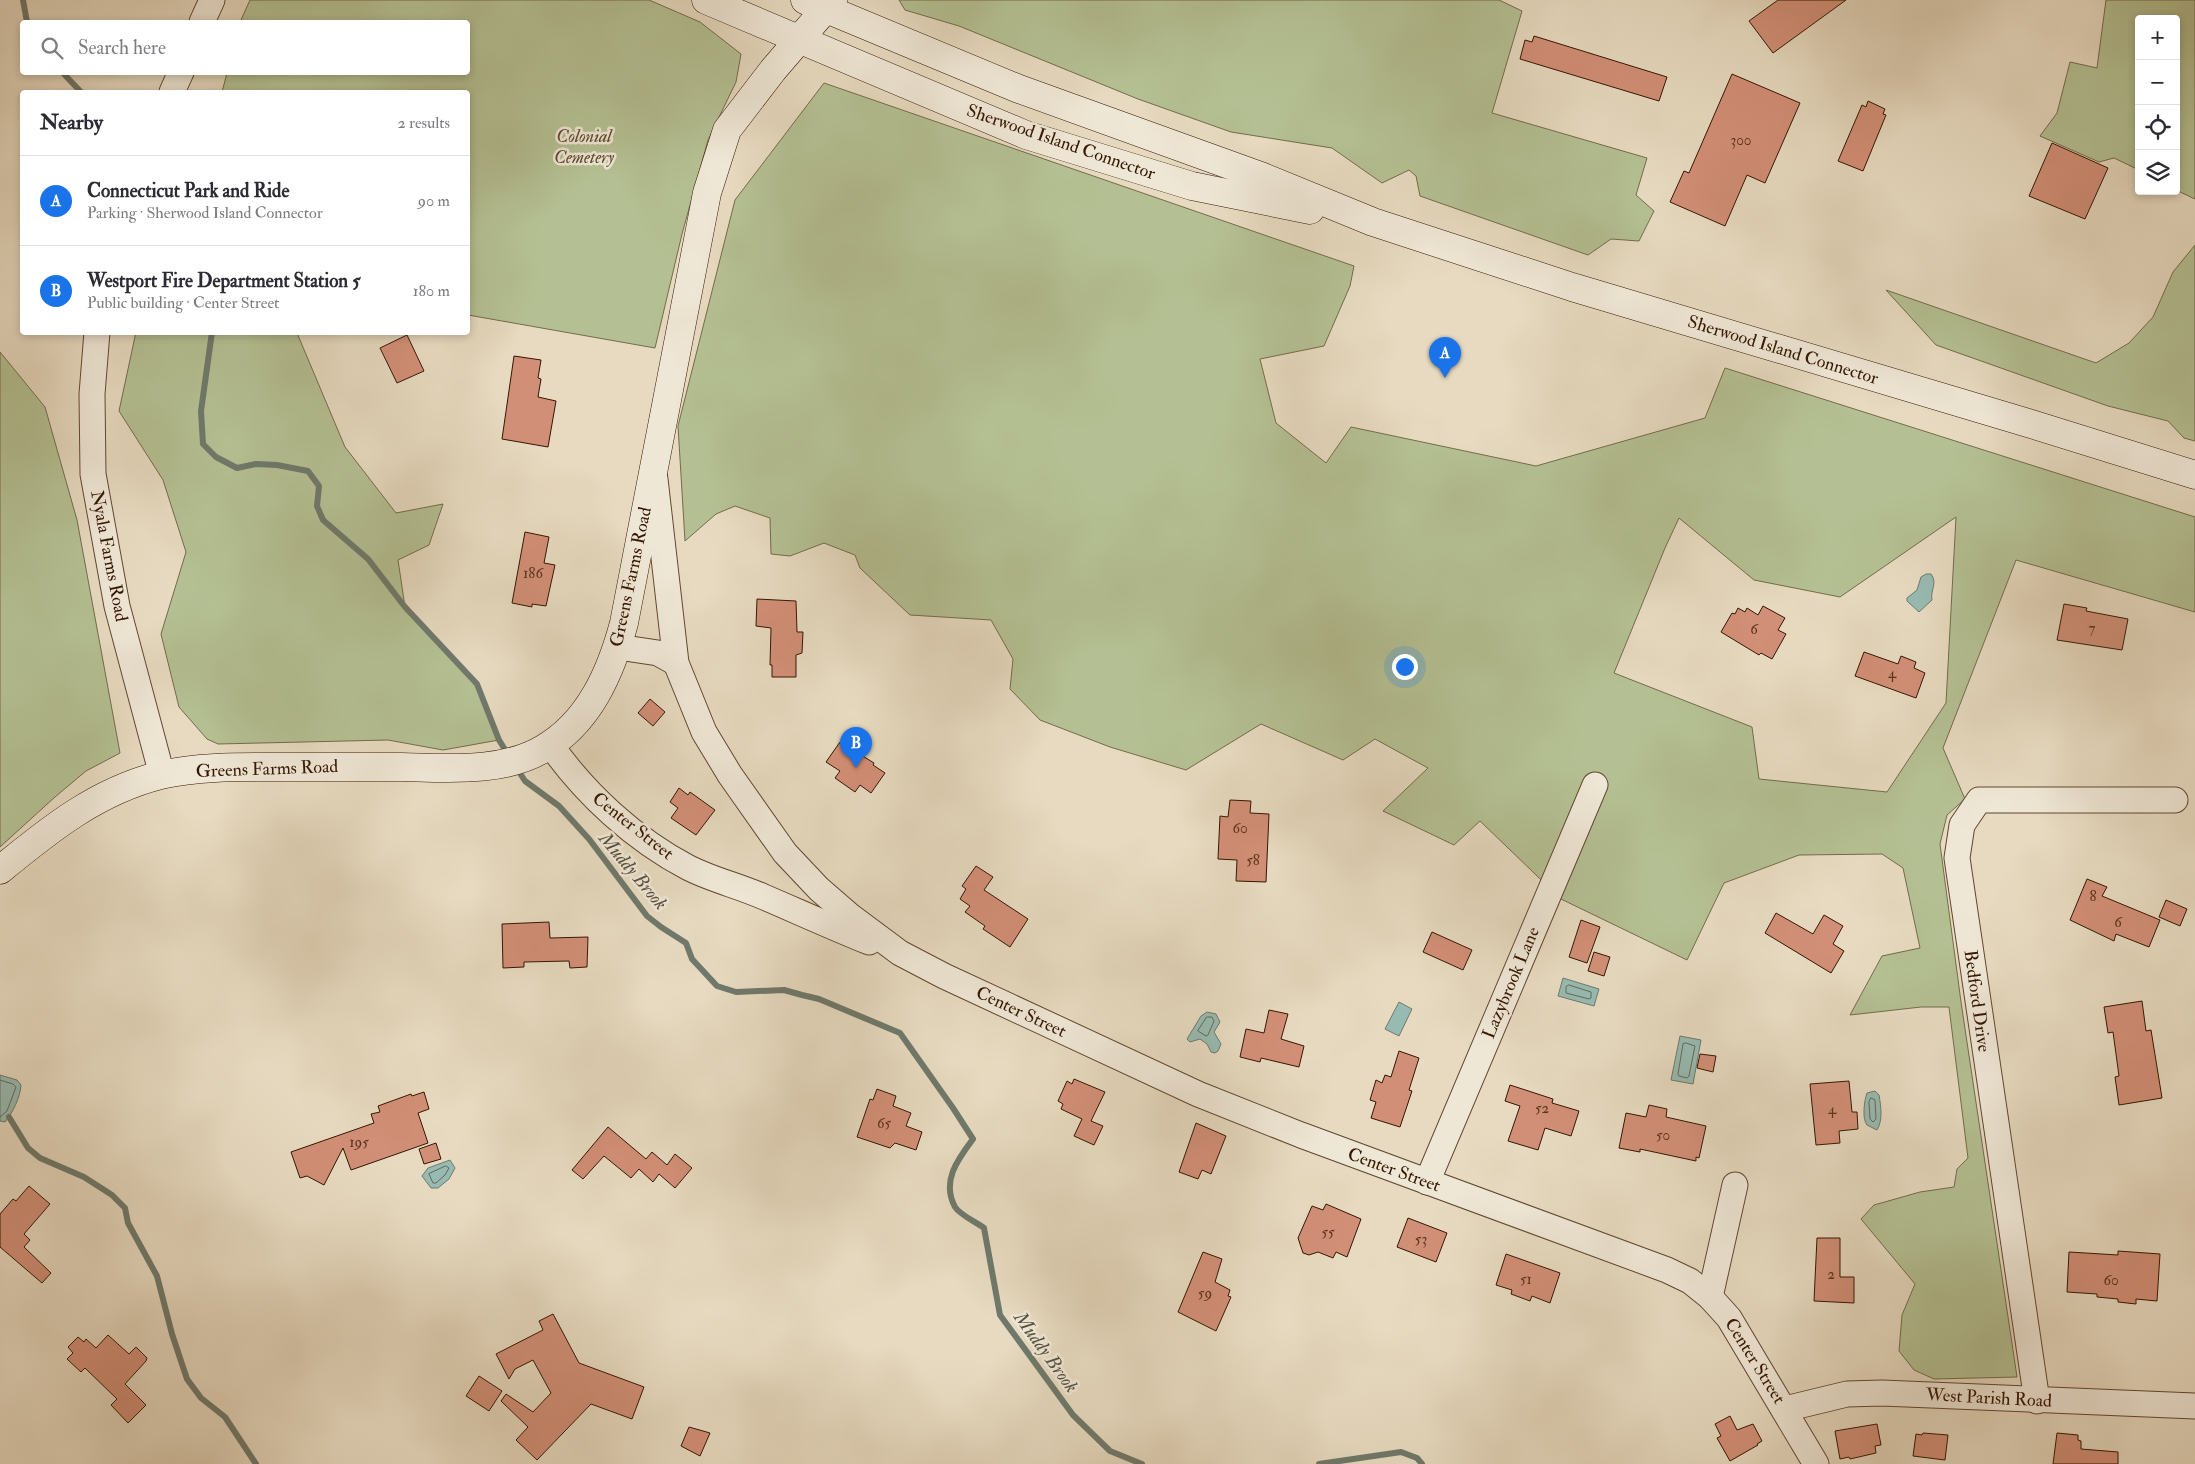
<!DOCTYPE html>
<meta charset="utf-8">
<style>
:root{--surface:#fff;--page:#f2f2f3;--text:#2b2b33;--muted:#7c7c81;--line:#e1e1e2;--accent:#1a73e8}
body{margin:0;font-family:"IM FELL Double Pica",serif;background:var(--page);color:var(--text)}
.controls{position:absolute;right:15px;top:15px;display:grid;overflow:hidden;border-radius:5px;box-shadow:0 2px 8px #0003}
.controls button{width:45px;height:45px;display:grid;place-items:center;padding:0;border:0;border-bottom:1px solid var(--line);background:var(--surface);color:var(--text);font:25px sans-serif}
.you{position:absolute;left:1404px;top:666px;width:18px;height:18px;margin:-12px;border:4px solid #fff;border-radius:50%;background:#1a73e8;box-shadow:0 0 0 8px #1a73e833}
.badge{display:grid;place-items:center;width:32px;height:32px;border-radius:50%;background:var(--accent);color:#fff;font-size:16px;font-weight:700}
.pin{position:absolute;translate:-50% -41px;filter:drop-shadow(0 1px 2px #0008)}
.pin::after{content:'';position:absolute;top:26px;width:18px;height:15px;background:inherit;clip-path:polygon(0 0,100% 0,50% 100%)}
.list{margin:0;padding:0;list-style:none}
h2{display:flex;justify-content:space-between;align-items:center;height:65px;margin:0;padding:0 20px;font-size:21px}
h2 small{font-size:16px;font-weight:400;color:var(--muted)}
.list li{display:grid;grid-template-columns:32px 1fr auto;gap:15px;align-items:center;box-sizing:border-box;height:90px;padding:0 20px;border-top:1px solid var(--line)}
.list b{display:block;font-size:19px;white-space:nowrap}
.list p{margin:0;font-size:16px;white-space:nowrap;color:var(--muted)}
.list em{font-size:16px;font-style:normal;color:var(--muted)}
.icon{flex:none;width:28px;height:28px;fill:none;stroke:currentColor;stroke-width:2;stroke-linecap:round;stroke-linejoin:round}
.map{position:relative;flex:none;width:2195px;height:1464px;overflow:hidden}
.search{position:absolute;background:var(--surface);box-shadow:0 2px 8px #0003;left:20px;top:20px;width:450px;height:55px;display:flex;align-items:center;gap:12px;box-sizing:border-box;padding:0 18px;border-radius:5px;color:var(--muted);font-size:19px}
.panel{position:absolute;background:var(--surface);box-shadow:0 2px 8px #0003;left:20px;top:90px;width:450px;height:245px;border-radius:5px}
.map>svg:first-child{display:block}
.green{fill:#b4c093;stroke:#746b4a;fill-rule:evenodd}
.water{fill:#97bbb2;stroke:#6f796b}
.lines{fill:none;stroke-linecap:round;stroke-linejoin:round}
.shore{stroke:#666859;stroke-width:1}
.stream{stroke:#6f796b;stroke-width:6}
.building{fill:#d28f77;stroke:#341600}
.street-casing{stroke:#614730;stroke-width:27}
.secondary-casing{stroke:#341600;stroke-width:29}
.street{stroke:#efe7d6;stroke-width:25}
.secondary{stroke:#efe7d6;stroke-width:28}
.labels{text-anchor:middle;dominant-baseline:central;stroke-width:5;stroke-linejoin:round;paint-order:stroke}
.number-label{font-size:15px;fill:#5c341e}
.park-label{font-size:18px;font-style:italic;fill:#5a492c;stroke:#efe7d6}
.street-label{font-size:18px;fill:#341600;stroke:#efe7d6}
.water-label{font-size:19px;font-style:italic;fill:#57503e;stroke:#efe7d6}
</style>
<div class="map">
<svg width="2195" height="1464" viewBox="0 0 2195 1464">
<rect width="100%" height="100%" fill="#e7dac0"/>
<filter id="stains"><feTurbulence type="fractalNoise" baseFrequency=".004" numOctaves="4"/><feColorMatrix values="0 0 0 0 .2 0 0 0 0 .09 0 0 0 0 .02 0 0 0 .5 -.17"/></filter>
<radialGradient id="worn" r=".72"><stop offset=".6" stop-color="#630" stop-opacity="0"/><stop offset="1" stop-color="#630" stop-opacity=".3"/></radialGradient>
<g class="green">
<polygon points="250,0 649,0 700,22 741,54 736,82 708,140 682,234 655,348 468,315 468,92 222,92 227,73 468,72 468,22 240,22"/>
<polygon points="899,0 1499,0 1522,11 1492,113 1647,158 1636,195 1654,211 1639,241 1611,239 1588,255 1420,196 1416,176 1409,170 1382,183 1332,148 1231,132 1138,99 959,26 905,10"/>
<polygon points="2106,0 2195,0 2195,199 2176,190 2176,19 2139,19 2139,170 2114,158 2099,162 2040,136 2057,113 2070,62 2097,68"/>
<path d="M 824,83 L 1354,266 L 1350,286 L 1324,346 L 1260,359 L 1276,423 L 1326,463 L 1351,427 L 1536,466 L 1705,418 L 1725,368 L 2195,517 L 2195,612 L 2016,560 L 1943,748 L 1965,799 L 1947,815 L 1940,844 L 1961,1002 L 2017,1377 L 1934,1379 L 1914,1370 L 1899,1351 L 1902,1315 L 1915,1284 L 1861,1219 L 1874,1205 L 1920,1192 L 1954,1187 L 1957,1169 L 1968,1158 L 1949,1007 L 1921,1007 L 1850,1015 L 1882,956 L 1920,948 L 1903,868 L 1882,854 L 1799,855 L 1724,883 L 1687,960 L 1561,899 L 1480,821 L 1454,845 L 1383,811 L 1428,768 L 1375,739 L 1343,760 L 1261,724 L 1186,770 L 1110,747 L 1040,720 L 1010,689 L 1013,659 L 991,620 L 910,615 L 860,568 L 855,555 L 824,543 L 790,556 L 771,554 L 770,518 L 735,506 L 716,514 L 685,541 L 678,426 L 735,200 ZM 1956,517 L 1946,703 L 1887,792 L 1759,779 L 1752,727 L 1614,673 L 1665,548 L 1679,518 L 1754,580 L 1840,597 Z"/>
<polygon points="2195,245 2195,441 2184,438 2168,421 2108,406 1936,345 1886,290 2096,363 2129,343 2153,317 2173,272"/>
<polygon points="136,332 297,333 345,447 396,513 443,504 429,545 398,560 405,607 477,684 499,740 443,750 388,740 218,744 207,739 179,707 161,634 186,552 163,480 119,411"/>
<polygon points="0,352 45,407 77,520 120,753 86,771 55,797 0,847"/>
</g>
<g class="water">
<path d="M 1926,574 L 1931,574 C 1938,583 1930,590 1932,600 L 1919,612 L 1907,601 L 1907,598 L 1917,590 L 1921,577 Z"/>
<polygon points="1563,978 1599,989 1594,1006 1558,996"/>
<polygon points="1399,1002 1412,1009 1399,1036 1385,1029"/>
<polygon points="1207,1012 1216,1014 1220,1022 1214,1032 1221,1044 1218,1051 1215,1053 1211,1052 1207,1044 1200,1039 1190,1042 1187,1039 1201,1016"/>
<polygon points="1680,1036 1701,1040 1693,1084 1671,1080"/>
<path d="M 0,1075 L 17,1080 L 21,1085 C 20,1098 13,1112 5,1122 L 0,1121 Z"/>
<path d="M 1875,1091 L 1879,1095 C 1881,1107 1883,1120 1877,1130 L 1867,1125 C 1862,1119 1864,1101 1867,1093 Z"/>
<polygon points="450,1160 455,1168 449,1179 438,1188 431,1188 422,1176 428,1168"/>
</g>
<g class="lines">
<g class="shore">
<polygon points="1569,985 1591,992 1591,998 1589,999 1566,993 1566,987"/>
<polygon points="1207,1017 1212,1017 1214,1021 1208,1035 1206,1036 1198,1031"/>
<polygon points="1686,1043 1695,1046 1689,1076 1687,1078 1679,1076 1678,1074 1683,1044"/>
<polyline points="0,1080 13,1084 16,1087 7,1111 0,1117"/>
<polygon points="1871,1098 1875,1100 1876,1119 1873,1122 1870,1119 1869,1102"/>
<polygon points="446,1166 449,1168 445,1175 436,1183 433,1183 429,1174"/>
</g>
<g class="stream">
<polyline points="23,0 27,22"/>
<polyline points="62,72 81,92"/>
<polyline points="212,332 201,411 203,444 216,457 237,468 256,464 277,465 308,471 319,486 317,506 323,520 368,559 405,607 477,684 499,740 509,756"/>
<path d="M 516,767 L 525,781 L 559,806 L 589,839 L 647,916 L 661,927 L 686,943 L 692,959 L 717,986 L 736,992 L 784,990 L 802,995 L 819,999 L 900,1033 L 953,1108 L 973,1139 C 958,1159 941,1181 955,1207 C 960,1215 976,1222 984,1228 L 1000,1315 L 1073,1415 L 1110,1451 L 1142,1464"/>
<polyline points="9,1117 28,1148 40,1158 84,1177 112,1195 125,1208 128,1223 157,1276 172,1334 187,1379 201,1398 225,1417 256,1464"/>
<polyline points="1319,1464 1401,1452 1417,1458 1422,1464"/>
</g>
</g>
<g class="building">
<polygon points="1778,0 1846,0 1773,53 1749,21"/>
<polygon points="1534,36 1667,77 1659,101 1520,59 1525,40 1532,42"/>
<polygon points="1732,74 1800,103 1765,183 1747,175 1725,226 1670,202 1684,171 1689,173"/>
<polygon points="1868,101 1885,109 1883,114 1886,115 1863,171 1838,161 1862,105 1866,107"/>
<polygon points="2052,143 2108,168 2085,219 2029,196"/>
<polygon points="407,335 424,371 397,383 380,348"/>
<polygon points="514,356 541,360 538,378 541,379 538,397 556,401 548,447 502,439"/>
<polygon points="525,532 549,537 544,563 555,565 546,606 532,604 532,607 512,603"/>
<polygon points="757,599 796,601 797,632 803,632 802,653 796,655 796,677 772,677 772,665 770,665 771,628 756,626"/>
<polygon points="2064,604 2087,608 2086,611 2128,619 2122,650 2057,640"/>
<polygon points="1763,606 1785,618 1778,630 1786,634 1772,659 1761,653 1759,655 1721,632 1732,613 1735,614 1738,608 1745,612 1747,608 1758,615"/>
<polygon points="1864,652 1898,664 1901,656 1916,662 1914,668 1925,673 1916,698 1855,676"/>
<polygon points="650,699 665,712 653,726 638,713"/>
<polygon points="840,742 874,763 873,765 885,773 871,793 860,785 855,792 835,778 840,771 826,762"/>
<polygon points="679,788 688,795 690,792 715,810 696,835 671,818 678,808 670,802"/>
<polygon points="1230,800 1251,801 1250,813 1269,814 1266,882 1236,881 1237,860 1218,859 1220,816 1228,817"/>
<polygon points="976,866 993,877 984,890 1028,919 1010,947 983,929 985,926 965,912 970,906 960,899 966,889 962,886"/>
<polygon points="2087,879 2107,887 2102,896 2160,920 2149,947 2116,934 2114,941 2070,920"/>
<polygon points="2166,900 2187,909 2180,926 2159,917"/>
<polygon points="1776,913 1813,934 1824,915 1843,926 1833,944 1844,951 1831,973 1765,933"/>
<polygon points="1581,920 1600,927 1587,963 1569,957"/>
<polygon points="549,922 550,938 588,937 587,967 570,968 569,961 524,962 524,967 503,968 502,924"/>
<polygon points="1432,932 1472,950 1463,970 1423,952"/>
<polygon points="1594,952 1610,957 1604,976 1588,971"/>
<polygon points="2142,1001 2146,1031 2151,1030 2162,1098 2119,1105 2115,1077 2119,1076 2113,1032 2108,1033 2104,1007"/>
<polygon points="1269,1010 1288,1014 1281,1039 1304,1046 1299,1067 1261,1058 1260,1062 1240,1057 1246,1029 1264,1033"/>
<polygon points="1399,1051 1419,1058 1409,1090 1412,1091 1400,1127 1371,1118 1376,1102 1370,1100 1376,1080 1382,1083 1385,1075 1391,1077"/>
<polygon points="1700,1054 1716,1056 1713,1072 1697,1068"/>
<polygon points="1074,1079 1105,1092 1091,1121 1103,1126 1094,1145 1074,1136 1082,1119 1061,1109 1063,1104 1058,1101 1067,1081 1072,1084"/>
<polygon points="1849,1081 1852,1112 1857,1112 1858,1129 1839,1131 1840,1143 1816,1145 1810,1084"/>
<polygon points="1510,1085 1553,1099 1552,1103 1579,1111 1571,1136 1545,1128 1538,1150 1508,1141 1520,1106 1505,1101"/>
<polygon points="877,1089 896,1096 893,1106 911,1113 906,1126 922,1132 916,1150 895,1143 890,1148 857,1137 870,1099 873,1100"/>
<polygon points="424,1092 429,1109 418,1113 428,1143 351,1170 343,1148 324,1185 307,1176 300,1178 291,1152 374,1123 371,1114 380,1112 378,1106 411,1094 412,1096"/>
<polygon points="1649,1105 1667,1109 1666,1117 1706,1126 1699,1158 1696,1157 1696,1161 1640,1149 1640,1152 1619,1148 1626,1113 1646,1117"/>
<polygon points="1196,1123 1226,1136 1211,1174 1202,1170 1198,1179 1179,1172"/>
<polygon points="608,1127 646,1159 652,1152 667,1165 675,1154 692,1168 675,1188 659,1174 653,1182 639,1169 631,1178 604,1156 583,1179 572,1170"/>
<polygon points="436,1143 441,1159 424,1164 419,1149"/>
<polygon points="29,1186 50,1204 24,1234 30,1240 24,1247 51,1273 42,1283 0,1247 0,1214 13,1199 16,1201"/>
<polygon points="1326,1204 1361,1219 1347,1257 1336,1252 1333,1258 1318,1252 1309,1255 1303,1253 1298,1238 1312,1206 1323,1210"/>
<polygon points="1408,1218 1447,1233 1436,1262 1397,1247"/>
<polygon points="1817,1238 1840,1238 1840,1277 1854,1277 1854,1303 1814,1301"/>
<polygon points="2118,1251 2160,1254 2157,1301 2136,1299 2136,1304 2118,1302 2118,1299 2097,1297 2097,1294 2067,1292 2069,1252 2118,1255"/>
<polygon points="1203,1252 1222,1259 1215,1282 1230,1290 1228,1296 1231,1297 1216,1331 1178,1312"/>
<polygon points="1506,1254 1560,1273 1550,1303 1532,1296 1530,1301 1511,1294 1512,1290 1496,1285"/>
<polygon points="553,1314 579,1363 644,1387 632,1419 591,1404 537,1460 516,1440 528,1427 501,1401 506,1394 533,1412 551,1393 533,1360 515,1369 509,1379 496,1354 543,1330 539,1321"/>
<polygon points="108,1335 129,1354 136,1347 147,1358 146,1361 125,1384 146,1405 128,1423 111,1405 117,1399 85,1368 81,1372 67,1359 73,1353 68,1347 78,1337 84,1342 86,1339 96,1348"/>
<polygon points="479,1376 502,1391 489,1411 466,1396"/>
<polygon points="1730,1416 1737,1430 1753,1424 1762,1441 1757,1444 1758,1445 1730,1461 1717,1438 1721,1436 1715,1424"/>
<polygon points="1877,1424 1881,1445 1875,1446 1876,1453 1850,1459 1849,1457 1840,1459 1835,1431"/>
<polygon points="689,1427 710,1433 700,1456 681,1446"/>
<polygon points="1923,1433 1948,1435 1945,1460 1913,1456 1916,1434 1922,1435"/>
<polygon points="2057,1433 2078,1435 2078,1440 2081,1441 2081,1449 2118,1452 2118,1464 2053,1464"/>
</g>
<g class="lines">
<defs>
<g id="street">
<polyline points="202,22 212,0"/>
<polyline points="172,92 181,72"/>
<polyline points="97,332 92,394 93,474 117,606 162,775"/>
<polyline points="655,479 676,663 704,732 730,775 785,853 819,889 849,915 900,953 944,976 1198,1094 1301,1135 1667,1270 1690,1281 1710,1297 1729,1318 1816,1464"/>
<polyline points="618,647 658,653 676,663"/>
<path d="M 550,744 C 585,794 635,840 689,868 C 713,880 739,886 764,897 C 799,912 834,928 869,942"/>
<polyline points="1427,1182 1595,785"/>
<polyline points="1710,1297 1735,1185"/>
<polyline points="2037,1401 1957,858 1962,825 1979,800 2175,800"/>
<polyline points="1785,1409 1847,1394 1882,1393 2195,1406"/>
</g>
<g id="secondary">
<polyline points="706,0 1026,135 1192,186 1310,210"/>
<polyline points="805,0 1019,89 1263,177 1373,222 1572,287 2028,423 2195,475"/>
<path d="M 0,870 C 50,829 97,791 161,775 C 196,767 234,767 270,767 C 314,767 358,767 402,767 C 448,768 502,773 543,749 C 589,723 611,672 624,623 L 707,193 L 727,130 L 773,70 L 833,0"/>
</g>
</defs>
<use href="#street" class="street-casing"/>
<use href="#secondary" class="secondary-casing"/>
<use href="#street" class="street"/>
<use href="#secondary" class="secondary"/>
</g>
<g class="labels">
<g class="number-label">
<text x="1741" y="140">300</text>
<text x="533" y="573">186</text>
<text x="2092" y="628">7</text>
<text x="1754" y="629">6</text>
<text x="1892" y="673">4</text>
<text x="1240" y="828">60</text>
<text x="1253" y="860">58</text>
<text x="2093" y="896">8</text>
<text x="2118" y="922">6</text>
<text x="1542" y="1108">52</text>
<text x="1832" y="1109">4</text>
<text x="884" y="1123">65</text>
<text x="1663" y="1135">50</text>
<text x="359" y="1142">195</text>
<text x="1328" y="1232">55</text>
<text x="1421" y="1239">53</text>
<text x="1831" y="1274">2</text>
<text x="1526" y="1279">51</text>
<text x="2111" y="1280">60</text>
<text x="1205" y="1293">59</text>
</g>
<g class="park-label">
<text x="584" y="136">Colonial<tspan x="584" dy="21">Cemetery</tspan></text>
</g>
<g class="street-label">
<text transform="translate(1061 142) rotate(19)">Sherwood Island Connector</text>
<text transform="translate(1783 350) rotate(17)">Sherwood Island Connector</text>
<text transform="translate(109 556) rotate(79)">Nyala Farms Road</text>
<text transform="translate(631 577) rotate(-78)">Greens Farms Road</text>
<text transform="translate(267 769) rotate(-2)">Greens Farms Road</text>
<text transform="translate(633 826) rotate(38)">Center Street</text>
<text transform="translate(1511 983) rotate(-67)">Lazybrook Lane</text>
<text transform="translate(1977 1001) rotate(82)">Bedford Drive</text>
<text transform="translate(1021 1012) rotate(25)">Center Street</text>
<text transform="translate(1394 1170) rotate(20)">Center Street</text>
<text transform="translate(1755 1361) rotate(58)">Center Street</text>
<text transform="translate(1989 1398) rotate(3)">West Parish Road</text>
</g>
<g class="water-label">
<text transform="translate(633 871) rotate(50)">Muddy Brook</text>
<text transform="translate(1046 1352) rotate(54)">Muddy Brook</text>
</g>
</g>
<rect width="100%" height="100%" filter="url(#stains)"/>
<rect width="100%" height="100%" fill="url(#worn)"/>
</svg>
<div class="controls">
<button>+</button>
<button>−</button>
<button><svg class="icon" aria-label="locate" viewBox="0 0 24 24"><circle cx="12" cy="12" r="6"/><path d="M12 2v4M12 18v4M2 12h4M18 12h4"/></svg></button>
<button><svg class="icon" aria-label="layers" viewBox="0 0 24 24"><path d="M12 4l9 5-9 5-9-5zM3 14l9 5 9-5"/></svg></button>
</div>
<div class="you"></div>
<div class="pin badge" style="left:1445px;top:378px">A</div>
<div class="pin badge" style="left:856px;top:768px">B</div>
<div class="search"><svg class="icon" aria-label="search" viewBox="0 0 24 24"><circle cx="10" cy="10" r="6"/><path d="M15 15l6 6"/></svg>Search here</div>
<section class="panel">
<h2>Nearby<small>2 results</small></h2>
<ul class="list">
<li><span class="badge">A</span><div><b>Connecticut Park and Ride</b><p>Parking · Sherwood Island Connector</p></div><em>90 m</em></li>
<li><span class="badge">B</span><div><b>Westport Fire Department Station 5</b><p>Public building · Center Street</p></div><em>180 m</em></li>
</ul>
</section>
</div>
